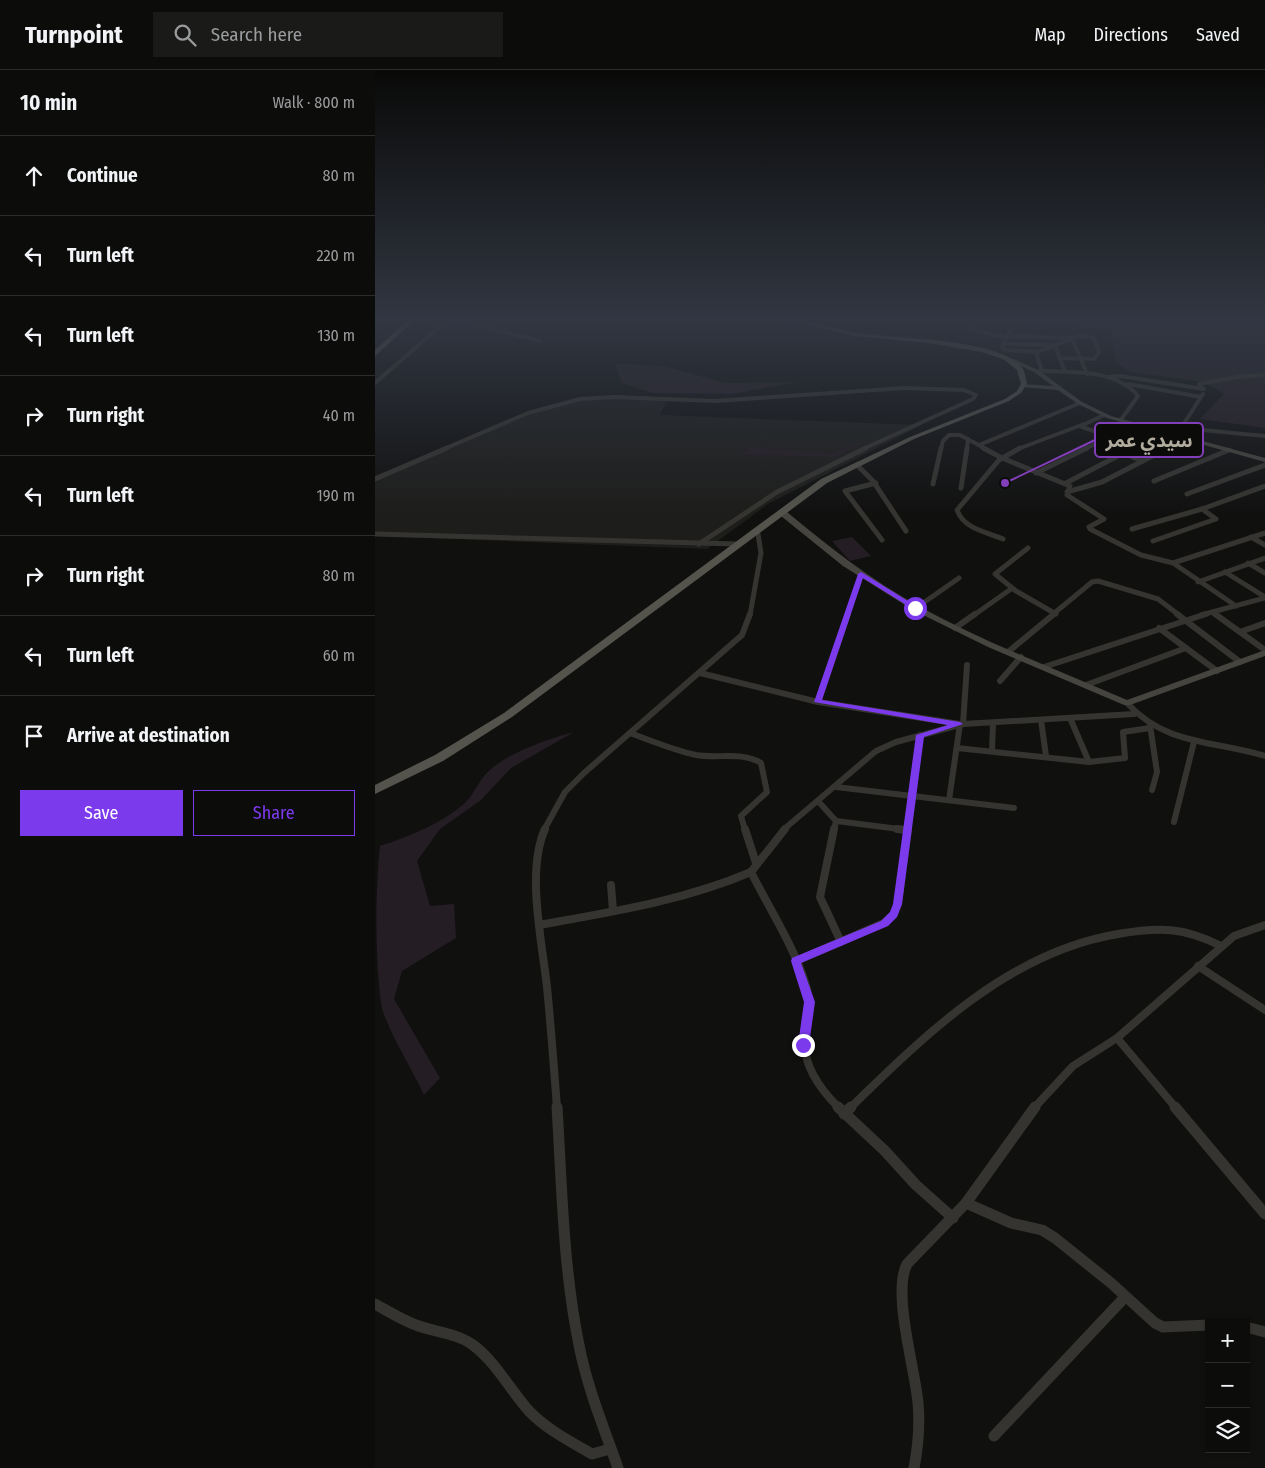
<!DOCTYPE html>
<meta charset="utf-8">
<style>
:root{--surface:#0c0c0b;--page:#1a1a19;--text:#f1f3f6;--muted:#9a9b9d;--line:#2c2c2c;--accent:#7c3aed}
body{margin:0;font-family:"Fira Sans Condensed","Noto Sans Arabic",sans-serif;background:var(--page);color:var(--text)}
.controls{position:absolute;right:15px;bottom:15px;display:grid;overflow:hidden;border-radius:0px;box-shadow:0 1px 4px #0004}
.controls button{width:45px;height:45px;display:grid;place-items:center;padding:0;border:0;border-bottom:1px solid var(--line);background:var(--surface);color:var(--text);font:25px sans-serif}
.stop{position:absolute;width:15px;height:15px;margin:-11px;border:4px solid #7c3aed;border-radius:50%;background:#fff}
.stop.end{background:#7c3aed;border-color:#fff;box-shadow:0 1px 5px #0008}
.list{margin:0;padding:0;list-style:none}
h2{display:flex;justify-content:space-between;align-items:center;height:65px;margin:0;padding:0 20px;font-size:21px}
h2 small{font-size:16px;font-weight:400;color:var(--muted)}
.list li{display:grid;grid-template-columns:32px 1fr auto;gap:15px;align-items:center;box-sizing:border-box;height:80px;padding:0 20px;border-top:1px solid var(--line)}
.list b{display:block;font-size:19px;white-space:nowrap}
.list em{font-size:16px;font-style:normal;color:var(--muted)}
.actions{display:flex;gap:10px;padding:15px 20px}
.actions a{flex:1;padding:11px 0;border:1px solid var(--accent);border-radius:0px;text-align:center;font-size:18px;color:var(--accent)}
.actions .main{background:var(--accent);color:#fff}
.icon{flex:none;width:28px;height:28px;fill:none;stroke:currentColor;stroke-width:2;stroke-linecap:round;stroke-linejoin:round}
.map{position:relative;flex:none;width:890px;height:1398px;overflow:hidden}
header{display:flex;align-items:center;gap:30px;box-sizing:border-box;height:70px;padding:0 25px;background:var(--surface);border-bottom:1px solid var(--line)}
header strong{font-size:24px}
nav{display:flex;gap:28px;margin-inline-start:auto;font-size:18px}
.search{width:350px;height:45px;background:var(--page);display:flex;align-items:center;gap:12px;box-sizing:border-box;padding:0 18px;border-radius:0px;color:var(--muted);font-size:19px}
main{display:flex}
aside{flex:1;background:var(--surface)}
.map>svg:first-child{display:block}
.built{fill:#1d1d1b}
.green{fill:#251d24}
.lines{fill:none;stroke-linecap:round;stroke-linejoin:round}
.street-far4{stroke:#353430;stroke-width:4}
.street-far3{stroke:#353430;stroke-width:5}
.street-far2{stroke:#353430;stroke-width:6}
.street-far1{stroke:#353430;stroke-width:8}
.street{stroke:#353430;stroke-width:11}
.secondary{fill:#45443e;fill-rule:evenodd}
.primary{fill:#54534c;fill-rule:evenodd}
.highway{fill:#66645c;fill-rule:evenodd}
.route{fill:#7c3aed}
.leader{fill:none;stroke:#833fba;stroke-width:2}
.callout-dot{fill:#833fba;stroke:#0b0b0a;stroke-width:2}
.callout{fill:#0b0b0a;stroke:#833fba;stroke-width:2}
.callout-label{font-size:19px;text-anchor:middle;font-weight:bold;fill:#b2ac9f}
</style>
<header>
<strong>Turnpoint</strong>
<div class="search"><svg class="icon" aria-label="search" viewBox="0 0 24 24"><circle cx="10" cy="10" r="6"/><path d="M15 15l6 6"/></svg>Search here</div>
<nav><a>Map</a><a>Directions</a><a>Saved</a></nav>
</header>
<main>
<aside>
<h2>10 min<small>Walk · 800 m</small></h2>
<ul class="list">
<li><svg class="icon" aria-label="ahead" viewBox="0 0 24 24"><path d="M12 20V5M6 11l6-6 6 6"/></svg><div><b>Continue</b></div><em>80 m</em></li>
<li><svg class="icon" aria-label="left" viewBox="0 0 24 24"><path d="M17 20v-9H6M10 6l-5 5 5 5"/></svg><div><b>Turn left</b></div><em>220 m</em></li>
<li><svg class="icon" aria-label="left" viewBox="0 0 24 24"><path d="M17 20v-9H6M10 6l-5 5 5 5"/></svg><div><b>Turn left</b></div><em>130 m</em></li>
<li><svg class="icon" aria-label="right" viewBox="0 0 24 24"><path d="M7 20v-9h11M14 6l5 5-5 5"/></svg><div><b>Turn right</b></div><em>40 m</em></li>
<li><svg class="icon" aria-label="left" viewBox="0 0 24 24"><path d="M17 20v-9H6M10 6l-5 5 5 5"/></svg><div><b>Turn left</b></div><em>190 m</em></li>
<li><svg class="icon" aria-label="right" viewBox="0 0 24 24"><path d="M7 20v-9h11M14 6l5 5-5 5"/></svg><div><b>Turn right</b></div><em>80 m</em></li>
<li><svg class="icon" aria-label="left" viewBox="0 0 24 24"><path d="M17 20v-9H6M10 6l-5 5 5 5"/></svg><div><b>Turn left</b></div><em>60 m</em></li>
<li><svg class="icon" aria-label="arrive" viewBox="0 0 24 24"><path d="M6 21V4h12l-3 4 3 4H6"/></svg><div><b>Arrive at destination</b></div></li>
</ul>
<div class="actions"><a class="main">Save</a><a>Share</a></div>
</aside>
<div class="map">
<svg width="890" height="1398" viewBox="0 0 890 1398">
<rect width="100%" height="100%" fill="#10100f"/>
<polygon class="built" points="241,325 293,328 285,345 547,355 393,434 332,479 0,466 0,406 149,343 206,327"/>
<g class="green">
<polygon points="646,250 890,250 890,358 825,349 849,324 830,312 755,302 741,292 736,260"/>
<polygon points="240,293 292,297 350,313 422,312 358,324 278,323 247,313"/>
<polygon points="488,372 461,387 367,385 374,377 456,383"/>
<polygon points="477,467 496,486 475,491 457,471"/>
<path d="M 199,662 L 136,698 L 106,730 L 65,759 L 42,791 L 55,836 L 79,834 L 81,868 L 27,901 L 19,929 L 65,1008 L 49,1025 C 36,997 17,968 7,939 C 0,894 0,823 5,776 C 35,766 66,754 90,733 C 98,725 103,713 110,705 C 128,684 173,669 199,662 Z"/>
</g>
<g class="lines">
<g class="street-far4">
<polyline points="82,250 165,271"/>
<polyline points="594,259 633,268"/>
<polyline points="636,260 627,276 629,280 663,282"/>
<polyline points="634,266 697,268 712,304"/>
<polyline points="628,274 680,275 690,302"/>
<path d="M 664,301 C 696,302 741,299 763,326 L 745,351"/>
<polyline points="667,301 662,286 663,282 703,266 718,267 724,282 719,289 684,288"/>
<polyline points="733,307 745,306 829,319"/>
<polyline points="0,313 61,260 78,250"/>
<polyline points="753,314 826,327"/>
<polyline points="828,319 824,314 862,307 890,305"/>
<polyline points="704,356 760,375"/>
<polyline points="706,356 729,345"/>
<polyline points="806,358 828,324"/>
<polyline points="800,366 801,360 806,358 890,366"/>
<polyline points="604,375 705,333"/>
<polyline points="69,379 153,343 205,329 239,327 340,331 529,318 589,320 601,325 598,329 488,379"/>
<polyline points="566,379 568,371 574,365 585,365 611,379"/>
<polyline points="592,379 593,369"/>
<polyline points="643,379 709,354"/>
<polyline points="710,379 736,366"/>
<polyline points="755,379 786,363"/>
<polyline points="791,379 810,369"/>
</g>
<g class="street-far3">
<polyline points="608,378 627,388 695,416 692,425 729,449 714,457 715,459 766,485 798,493"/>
<polyline points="746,382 767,391"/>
<polyline points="484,397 498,411 531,461"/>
<polyline points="661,403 712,378"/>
<polyline points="0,409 72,378"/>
<polyline points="779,411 854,380"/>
<polyline points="501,413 470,421 507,470"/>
<polyline points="691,413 758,378"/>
<polyline points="558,414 566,378"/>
<polyline points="586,418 592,378"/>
<polyline points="692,422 727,412 793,378"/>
<polyline points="812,424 890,395"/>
<polyline points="757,459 827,439 890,416"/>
<polyline points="0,464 362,474"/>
<polyline points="876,467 890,475"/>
<path d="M 628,469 C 611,462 589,459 582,440 L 624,390 L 645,378"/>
<polyline points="778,471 841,449 827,439"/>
<polyline points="324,474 402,422 491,378"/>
<polyline points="653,478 620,504 641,521 681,544"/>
<polyline points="873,493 890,503"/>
<polyline points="850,502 890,527"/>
<polyline points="823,512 890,488"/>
<polyline points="861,536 798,493 890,463"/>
<polyline points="541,538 584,508"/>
<polyline points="839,543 842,545"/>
<polyline points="375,545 386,483 383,464"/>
<polyline points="472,545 486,504"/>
<polyline points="599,545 636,519"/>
<polyline points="677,545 717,512 723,511 783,529 804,545"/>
<polyline points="826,545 890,528"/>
</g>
<g class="street-far2">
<polyline points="802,544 865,592"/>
<polyline points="840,544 890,580"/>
<polyline points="580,558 600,544"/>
<polyline points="784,558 842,601"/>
<polyline points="865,562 890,553"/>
<polyline points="633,582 679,544"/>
<polyline points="669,597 831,544"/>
<polyline points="325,603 443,632 585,654 574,730"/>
<polyline points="625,611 646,587"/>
<polyline points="711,615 811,578"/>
<polyline points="443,632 473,544"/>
<path d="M 752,633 C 791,676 838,670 890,686"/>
<polyline points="695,648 714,692"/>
<polyline points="666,650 671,686"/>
<polyline points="588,654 592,595"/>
<polyline points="775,655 782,702 777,720"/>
<path d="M 255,663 C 277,671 298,680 321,685 C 342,689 367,681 386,693 L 392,722 L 366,746 L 370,760"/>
<polyline points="582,678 714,692 750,688 748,662 775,658"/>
<polyline points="617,681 618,653"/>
<polyline points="461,717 639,738"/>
<polyline points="443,731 461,751 459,760"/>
<polyline points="461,751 532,760"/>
<polyline points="799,752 819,672"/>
<polyline points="169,760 190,722 209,703 367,565 375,544"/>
<polyline points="408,760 501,681 521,672 588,654 759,644"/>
<polyline points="533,760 545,665"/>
</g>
<g class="street-far1">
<path d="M 170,759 C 151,801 167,871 172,917 C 176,957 179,998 182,1038"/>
<polyline points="370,759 381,793"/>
<path d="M 410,759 L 376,802 C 394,838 417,873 430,912 C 437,933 432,948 430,968 C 427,995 446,1020 464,1038"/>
<polyline points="459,759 445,827 466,872"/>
<polyline points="522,759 532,760"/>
<polyline points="236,815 238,841"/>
<path d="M 164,855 C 236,842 308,831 376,802"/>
<polyline points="421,891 509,853 519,844 523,834 533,759"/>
<polyline points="823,896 890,940"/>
<path d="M 475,1038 C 551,964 634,882 743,864 C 784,857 809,857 846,876"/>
<polyline points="659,1038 698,996 742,968"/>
<polyline points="801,1038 742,968 859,866 890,855"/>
</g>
<g class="street">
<path d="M 182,1037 C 187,1117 188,1197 204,1275 C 212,1317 229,1358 243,1398"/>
<polyline points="463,1037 510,1081 541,1115 578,1148"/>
<polyline points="800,1037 890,1144"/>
<polyline points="469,1044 476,1037"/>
<polyline points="591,1133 636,1153 667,1160 680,1168 736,1213 780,1253 788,1257 834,1255"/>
<path d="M 0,1234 C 13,1241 27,1250 41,1255 C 59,1262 82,1263 98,1275 C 121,1292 135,1320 154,1341 C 171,1359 196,1372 217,1384 L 235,1379"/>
<polyline points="871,1257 890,1262"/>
<polyline points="619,1366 750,1227"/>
<path d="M 539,1398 C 543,1377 545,1354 543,1333 C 540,1298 517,1223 532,1194 L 591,1133 L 660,1037"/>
</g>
<g class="secondary">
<polygon points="635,289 639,289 663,300 707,332 736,346 890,388 890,392 732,348 703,334 683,320 646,317 646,315 648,314 678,316 659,302 635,291"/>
<path d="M 406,442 L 412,442 C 454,477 496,510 545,537 C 611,573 683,600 752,630 L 890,580 L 890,586 L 755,635 L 749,635 L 613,577 L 538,540 L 468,496 L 406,446 Z"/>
</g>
<path class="primary" d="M 412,250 C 438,250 462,260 487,264 C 520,268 630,269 648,299 C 650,303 651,310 652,314 L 646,323 L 634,331 L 539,369 L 452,413 L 137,647 L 68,691 L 0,724 L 0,715 L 60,685 L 129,643 L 446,409 L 535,367 L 630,329 L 642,321 L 646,314 L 642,300 L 628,289 L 606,282 L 554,273 L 480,266 Z"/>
<polygon class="highway" points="33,250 40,250 0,286 0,280"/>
</g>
<linearGradient id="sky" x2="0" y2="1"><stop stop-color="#090908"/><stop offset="0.56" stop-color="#313742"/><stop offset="1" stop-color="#313742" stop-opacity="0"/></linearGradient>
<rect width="890" height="446" fill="url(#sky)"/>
<polygon class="route" points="486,502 544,538 538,539 488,508 447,630 585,652 588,654 549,667 527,834 522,847 513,856 426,893 440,932 434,975 428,980 423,975 429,932 416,891 417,888 506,851 515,842 518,834 541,665 573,655 439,632 483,504"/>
<path class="leader" d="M630 413L720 370"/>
<circle class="callout-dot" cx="630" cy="413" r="5"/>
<rect class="callout" x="720" y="353" width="108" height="34" rx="5"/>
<g class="callout-label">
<text x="774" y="377">سيدي عمر</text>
</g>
</svg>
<div class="controls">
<button>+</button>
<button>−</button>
<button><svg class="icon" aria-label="layers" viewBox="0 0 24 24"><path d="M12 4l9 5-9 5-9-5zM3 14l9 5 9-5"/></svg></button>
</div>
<div class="stop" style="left:540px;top:538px"></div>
<div class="stop end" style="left:428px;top:975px"></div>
</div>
</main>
